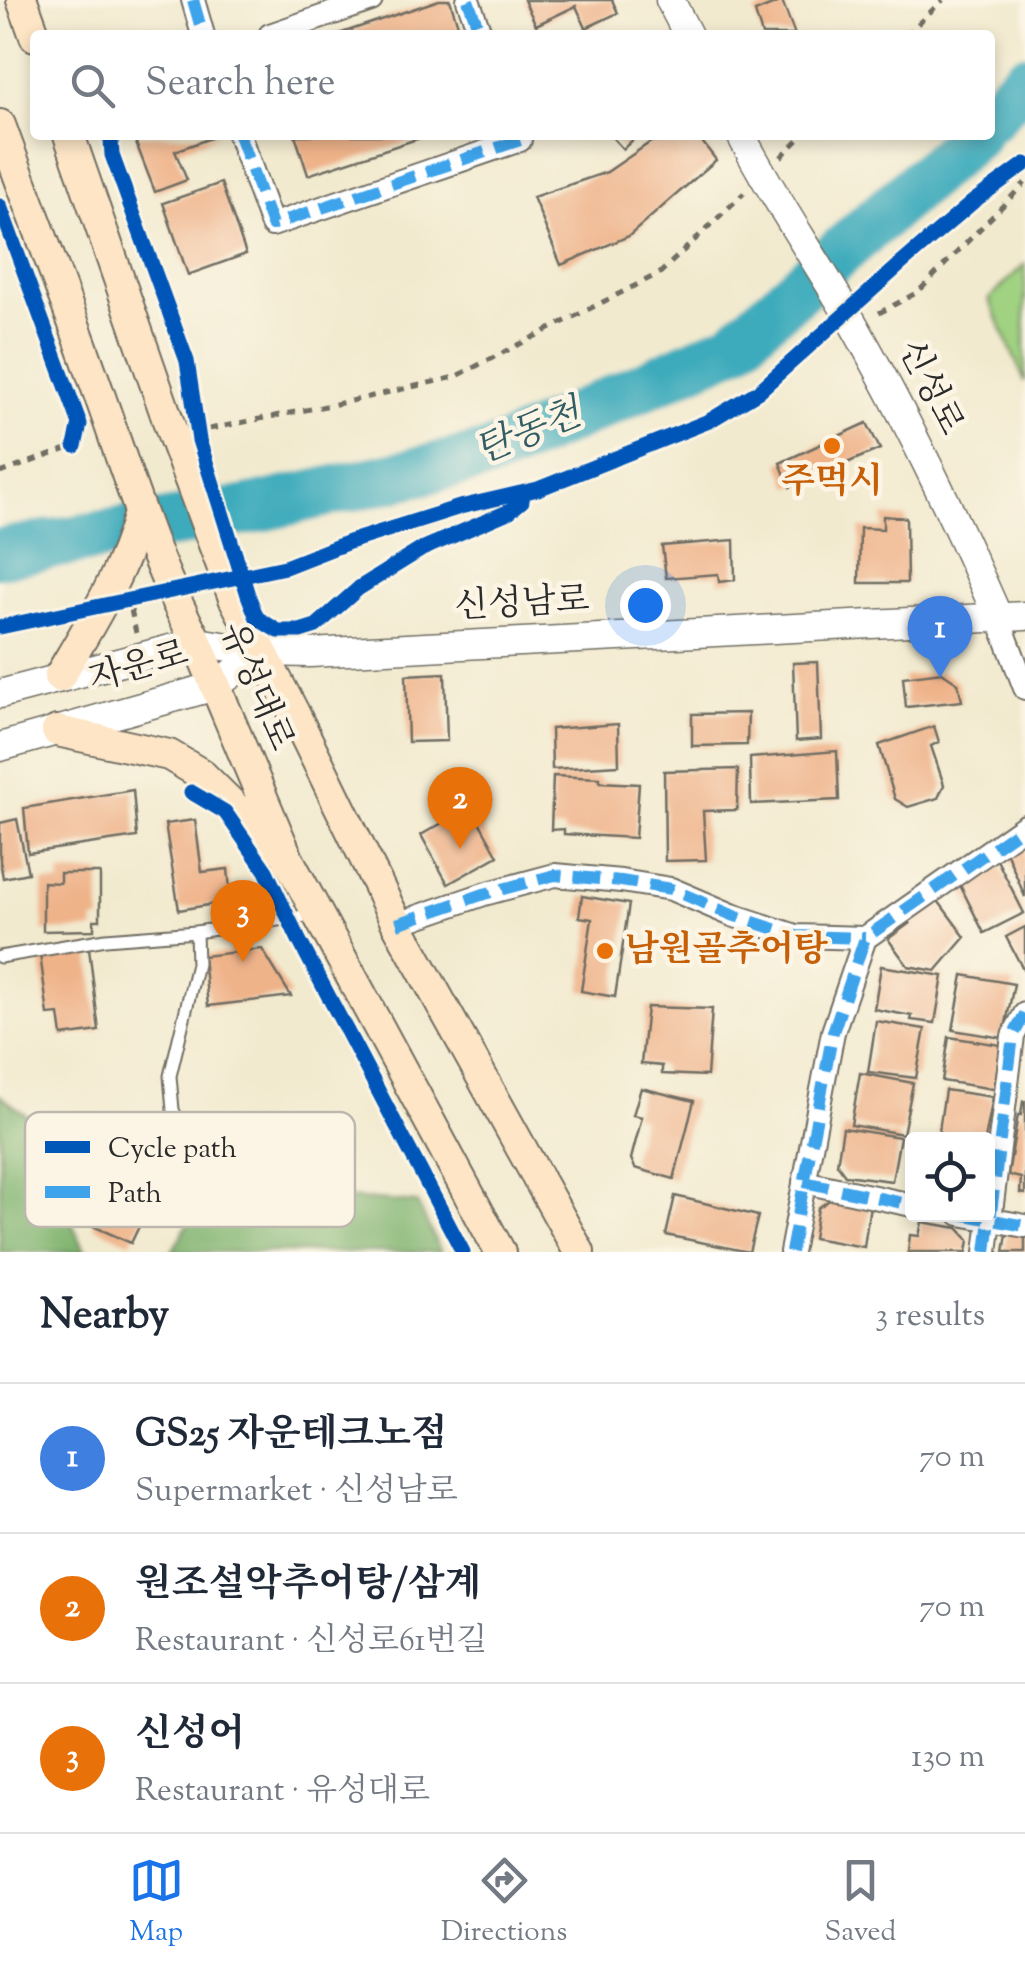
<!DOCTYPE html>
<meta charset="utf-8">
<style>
:root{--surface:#fff;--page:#f2f2f3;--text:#1f2937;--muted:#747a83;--line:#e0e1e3;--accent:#1a73e8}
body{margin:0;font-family:"Sorts Mill Goudy","Noto Serif KR",serif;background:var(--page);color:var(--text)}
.controls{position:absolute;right:30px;bottom:30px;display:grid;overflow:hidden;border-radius:10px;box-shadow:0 5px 15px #0003}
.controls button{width:90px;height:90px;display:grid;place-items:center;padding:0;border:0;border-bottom:2px solid var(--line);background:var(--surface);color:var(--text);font:50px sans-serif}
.you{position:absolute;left:645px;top:605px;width:35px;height:35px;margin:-25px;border:8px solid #fff;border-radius:50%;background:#1a73e8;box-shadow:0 0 0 15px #1a73e833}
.badge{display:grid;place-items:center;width:65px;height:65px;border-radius:50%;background:var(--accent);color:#fff;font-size:32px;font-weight:700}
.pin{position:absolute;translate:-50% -82px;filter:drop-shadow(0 2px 5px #0008)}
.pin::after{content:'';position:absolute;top:52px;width:35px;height:30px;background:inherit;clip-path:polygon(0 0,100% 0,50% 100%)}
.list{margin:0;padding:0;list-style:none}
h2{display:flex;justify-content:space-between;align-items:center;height:130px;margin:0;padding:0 40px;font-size:42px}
h2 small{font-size:32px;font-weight:400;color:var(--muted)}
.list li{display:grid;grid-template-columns:65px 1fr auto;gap:30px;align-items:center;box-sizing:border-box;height:150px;padding:0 40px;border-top:2px solid var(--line)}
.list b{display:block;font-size:38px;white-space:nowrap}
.list p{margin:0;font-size:32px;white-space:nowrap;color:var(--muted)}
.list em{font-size:32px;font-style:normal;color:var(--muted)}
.icon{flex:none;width:55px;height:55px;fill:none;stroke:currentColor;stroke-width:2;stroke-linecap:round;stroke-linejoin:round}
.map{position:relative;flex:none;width:1025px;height:1252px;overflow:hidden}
.search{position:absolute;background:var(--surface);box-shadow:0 5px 15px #0003;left:30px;right:30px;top:30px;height:110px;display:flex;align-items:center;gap:25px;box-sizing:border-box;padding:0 35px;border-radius:10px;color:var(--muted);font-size:38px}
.sheet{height:580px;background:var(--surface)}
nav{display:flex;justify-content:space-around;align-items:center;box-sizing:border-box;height:140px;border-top:2px solid var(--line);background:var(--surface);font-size:28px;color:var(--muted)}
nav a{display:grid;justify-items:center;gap:5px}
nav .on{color:var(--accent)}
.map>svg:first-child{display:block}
.green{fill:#a0d282;stroke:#667e56;stroke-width:2.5}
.forest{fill:#80b470;stroke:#56704e;stroke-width:2.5}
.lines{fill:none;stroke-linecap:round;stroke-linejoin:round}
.river{stroke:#3eabbc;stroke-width:50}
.building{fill:#efb38a}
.service-casing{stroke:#716e64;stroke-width:15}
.minor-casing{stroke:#716e64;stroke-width:26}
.tertiary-casing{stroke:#716e64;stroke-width:31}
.secondary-casing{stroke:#716e64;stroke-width:34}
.path{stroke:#716e64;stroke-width:5;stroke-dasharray:8 8;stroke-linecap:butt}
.service{stroke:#fff;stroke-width:11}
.minor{stroke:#fff;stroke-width:22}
.tertiary{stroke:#fff;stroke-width:28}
.secondary{stroke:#fde5c5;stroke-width:30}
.quiet{stroke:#3ea3eb;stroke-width:12;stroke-dasharray:25 12;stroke-linecap:butt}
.cycleway-casing{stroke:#fcf5e5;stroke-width:21}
.cycleway{stroke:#0057b8;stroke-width:15}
.food-dot{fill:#e8710a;stroke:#fcf5e5;stroke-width:4}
.labels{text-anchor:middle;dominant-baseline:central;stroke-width:9;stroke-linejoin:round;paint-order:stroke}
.street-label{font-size:35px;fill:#2b2b2b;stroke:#fcf5e5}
.food-label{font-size:35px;font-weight:bold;fill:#c56008;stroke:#fcf5e5}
.water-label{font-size:38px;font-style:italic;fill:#335e65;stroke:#fcf5e5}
.key{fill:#fcf5e5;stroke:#bdb8ad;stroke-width:2.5}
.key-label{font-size:28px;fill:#2b2b2b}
</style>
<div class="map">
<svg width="1025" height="1252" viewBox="0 0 1025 1252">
<rect width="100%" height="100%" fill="#fcf5e5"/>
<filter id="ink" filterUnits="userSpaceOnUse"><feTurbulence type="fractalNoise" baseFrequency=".01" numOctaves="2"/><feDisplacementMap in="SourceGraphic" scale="20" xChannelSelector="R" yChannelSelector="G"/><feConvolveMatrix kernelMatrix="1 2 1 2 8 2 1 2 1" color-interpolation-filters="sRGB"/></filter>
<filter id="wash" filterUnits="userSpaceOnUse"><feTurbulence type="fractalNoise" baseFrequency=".0048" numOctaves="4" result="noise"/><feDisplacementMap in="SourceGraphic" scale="40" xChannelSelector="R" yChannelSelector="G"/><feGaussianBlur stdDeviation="2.25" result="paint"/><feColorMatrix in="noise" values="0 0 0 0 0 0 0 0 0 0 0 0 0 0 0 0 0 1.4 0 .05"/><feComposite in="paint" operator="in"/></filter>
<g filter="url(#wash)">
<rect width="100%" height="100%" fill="#f2eacf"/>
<polygon class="green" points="1025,264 1025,382 989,299"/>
<g class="forest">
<polygon points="0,1095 34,1121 72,1139 75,1161 58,1196 86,1252 0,1252"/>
<polygon points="216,1195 316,1196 417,1203 441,1252 172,1252 186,1227"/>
</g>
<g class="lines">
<g class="river">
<polyline points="990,117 1025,79"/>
<polyline points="0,553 248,510 490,455 734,345 974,135"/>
</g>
</g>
<g id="blocks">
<g class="building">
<polygon points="439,0 450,0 461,35 336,35"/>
<polygon points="524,0 612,0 618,13 586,28 576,6 536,25"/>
<polygon points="782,1 795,35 762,35 755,12"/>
<polygon points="140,135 219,135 175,151 187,180 155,192 136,143"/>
<polygon points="295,135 426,135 426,136 308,175"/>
<polygon points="610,135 638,135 623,149"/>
<polygon points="661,135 697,135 716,160 629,236 561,265 533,197 607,172"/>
<polygon points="221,183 246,254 188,275 163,203"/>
<polygon points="867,423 880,449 790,487 780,463"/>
<polygon points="883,516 906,518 907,583 859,583 860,528 883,529"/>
<polygon points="734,540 735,580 719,582 718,574 666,578 662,546"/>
<polygon points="818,662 821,739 796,741 793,663"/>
<polygon points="942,672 958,683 962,701 906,707 903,677"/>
<polygon points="445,673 447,741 408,742 406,675"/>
<polygon points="748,713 747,745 692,746 692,714"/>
<polygon points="618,724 619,765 552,769 551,729"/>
<polygon points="934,726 939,742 931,746 944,785 938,798 908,807 895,799 879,745"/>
<polygon points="837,751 839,800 751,804 750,758"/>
<polygon points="738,769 737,810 703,811 706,860 665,861 664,771"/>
<polygon points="553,776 600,778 600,782 639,784 635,838 564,834 564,829 551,830"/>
<polygon points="133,790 137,837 28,853 24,808"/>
<polygon points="471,807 498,856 448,884 421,835"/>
<polygon points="17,819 28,873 3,878 0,861 0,823"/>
<polygon points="195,820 202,872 228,869 231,901 179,910 165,824"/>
<polygon points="1025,840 1025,897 1006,851"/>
<polygon points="997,860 1024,913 984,933 958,881"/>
<polygon points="60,873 100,873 100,920 94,920 94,930 43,931 43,882 60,883"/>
<polygon points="582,896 629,904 615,997 581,991 592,919 579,917"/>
<polygon points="936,898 965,937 936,971 908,966 888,939 910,923 907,919"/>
<polygon points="1025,927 1025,973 1006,937"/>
<polygon points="89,948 99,1031 62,1036 59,1014 48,1015 40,954"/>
<polygon points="262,949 291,996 208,1006 203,956"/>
<polygon points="881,966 943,976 935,1023 911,1020 912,1016 874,1009"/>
<polygon points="963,975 1014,984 1003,1038 953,1030"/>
<polygon points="647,1007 712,1009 707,1076 662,1074 662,1066 641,1064"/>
<polygon points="876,1021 925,1029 916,1078 868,1072"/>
<polygon points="949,1037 1001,1045 994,1089 942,1081"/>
<polygon points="860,1073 913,1083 903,1134 851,1125"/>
<polygon points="641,1088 694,1101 674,1179 635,1168 631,1159 642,1117 633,1115"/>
<polygon points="945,1090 993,1097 985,1140 938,1137"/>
<polygon points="1023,1101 1025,1101 1025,1194 1020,1193 1021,1178 1008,1175 1018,1115 1021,1115"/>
<polygon points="843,1128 900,1137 892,1181 845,1175 837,1164"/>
<polygon points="99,1162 118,1171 107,1195 146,1212 131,1243 93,1226 101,1208 82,1200"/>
<polygon points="675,1196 758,1216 749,1252 666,1235"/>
<polygon points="831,1199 870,1205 864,1247 813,1238 818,1208"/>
<polygon points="922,1222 958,1228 969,1240 967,1252 908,1252 910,1235 919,1236"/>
<polygon points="1025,1228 1025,1252 1004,1252 1007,1234"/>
</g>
</g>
</g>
<g filter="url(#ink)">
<use href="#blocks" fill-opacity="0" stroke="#716e64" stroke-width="2.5"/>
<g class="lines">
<defs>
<g id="service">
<polyline points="196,932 197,964 170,1076 173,1110 199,1163"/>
<polyline points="0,957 106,939 196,932 318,914"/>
</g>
<g id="minor">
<polyline points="193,0 203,35"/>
<polyline points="468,0 481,35"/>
<polyline points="270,35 371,0"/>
<polyline points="239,135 272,225 520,140 518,135"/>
<polyline points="998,617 1025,688"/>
<polyline points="397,924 484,894 555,875 621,881 671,889 732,915 796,936 865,938"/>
<polyline points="804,1182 912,1205"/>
<polyline points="960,1214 1025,1226"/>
<polyline points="791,1252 833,1032 865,938 1025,826"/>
<polyline points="986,1252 1013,1036 1025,1014"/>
</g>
<g id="tertiary">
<polyline points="670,0 688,35"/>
<path d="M 741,135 C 775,201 818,262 855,327 C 908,421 955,519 998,617"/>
<polyline points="0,694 197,642 262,652 310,653 1025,616"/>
<polyline points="0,747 215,686 262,652"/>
</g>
<g id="secondary">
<polyline points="22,0 35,36"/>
<path d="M 0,125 C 39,231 80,336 116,443 C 140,511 162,579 197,642 L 288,859 L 500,1252"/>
<polyline points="69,135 173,435 234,598 294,713 397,924 579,1252"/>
<path d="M 59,677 C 90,625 124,571 139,513"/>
<polyline points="57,731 169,755 201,774 275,847"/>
</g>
</defs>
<use href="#service" class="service-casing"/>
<use href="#minor" class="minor-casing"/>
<use href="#tertiary" class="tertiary-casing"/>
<use href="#secondary" class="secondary-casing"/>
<g class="path">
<polyline points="906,35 943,0"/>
<polyline points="781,157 803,135"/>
<polyline points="879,313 918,292 1025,183"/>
<polyline points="209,429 351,401 455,377 660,273 744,193"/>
<polyline points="0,473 75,446"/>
<polyline points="131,610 136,633"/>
</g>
<use href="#service" class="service"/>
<use href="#minor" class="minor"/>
<use href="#tertiary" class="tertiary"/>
<use href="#secondary" class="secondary"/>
<g class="quiet">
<polyline points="193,0 203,35"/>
<polyline points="468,0 481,35"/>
<polyline points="239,135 272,225 520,140 518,135"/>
<polyline points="397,924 484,894 555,875 621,881 671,889 732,915 796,936 865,938"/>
<polyline points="804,1182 912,1205"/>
<polyline points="960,1214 1025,1226"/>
<polyline points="791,1252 833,1032 865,938 1025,826"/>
<polyline points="986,1252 1013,1036 1025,1014"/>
</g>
<defs>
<g id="cycleway">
<polyline points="113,135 111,140 112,155 187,361 199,440 248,595 257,618 278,631 300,631 316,626 359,588 422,549 510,511 522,501"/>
<polyline points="0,206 80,424 75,446"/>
<polyline points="0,627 285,567 349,542 460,507 538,489 709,421 759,391 903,262 974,201 1025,164"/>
<polyline points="191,792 225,812 266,871 299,940 463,1252"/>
</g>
</defs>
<use href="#cycleway" class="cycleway-casing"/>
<use href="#cycleway" class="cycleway"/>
</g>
</g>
<g class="food-dot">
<circle cx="832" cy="446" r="10"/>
<circle cx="605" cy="951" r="10"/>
</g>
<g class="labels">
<g class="street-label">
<text transform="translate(929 388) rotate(63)">신성로</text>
<text transform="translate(522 605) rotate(-3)">신성남로</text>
<text transform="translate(139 668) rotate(-16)">자운로</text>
<text transform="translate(255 687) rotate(67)">유성대로</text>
</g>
<g class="food-label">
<text x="832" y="483">주먹시</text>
<text x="625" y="951" text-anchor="start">남원골추어탕</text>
</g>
<g class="water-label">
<text transform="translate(529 434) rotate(-22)">탄동천</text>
</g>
</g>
<rect x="25" y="1112" width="330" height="115" rx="15" class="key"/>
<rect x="45" y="1141" width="45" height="12" fill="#0057b8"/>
<rect x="45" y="1186" width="45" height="12" fill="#3ea3eb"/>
<g class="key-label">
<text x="108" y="1157">Cycle path</text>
<text x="108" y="1202">Path</text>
</g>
</svg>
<div class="controls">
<button><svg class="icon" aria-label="locate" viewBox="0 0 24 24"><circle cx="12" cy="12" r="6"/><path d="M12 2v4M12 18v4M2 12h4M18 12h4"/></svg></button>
</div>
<div class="you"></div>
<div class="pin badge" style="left:940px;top:678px;background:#3f7fe0">1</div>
<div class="pin badge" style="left:460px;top:849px;background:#e8710a">2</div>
<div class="pin badge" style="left:243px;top:962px;background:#e8710a">3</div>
<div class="search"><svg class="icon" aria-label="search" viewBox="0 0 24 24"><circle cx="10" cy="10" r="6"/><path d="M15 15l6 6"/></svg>Search here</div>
</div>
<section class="sheet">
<h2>Nearby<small>3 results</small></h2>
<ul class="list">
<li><span class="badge" style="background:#3f7fe0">1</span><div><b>GS25 자운테크노점</b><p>Supermarket · 신성남로</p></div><em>70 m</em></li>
<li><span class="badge" style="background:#e8710a">2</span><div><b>원조설악추어탕/삼계</b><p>Restaurant · 신성로61번길</p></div><em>70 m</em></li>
<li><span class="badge" style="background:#e8710a">3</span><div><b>신성어</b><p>Restaurant · 유성대로</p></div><em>130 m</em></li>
</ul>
</section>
<nav>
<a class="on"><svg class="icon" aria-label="map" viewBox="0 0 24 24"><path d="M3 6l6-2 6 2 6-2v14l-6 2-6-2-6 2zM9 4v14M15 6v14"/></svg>Map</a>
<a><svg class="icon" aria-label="directions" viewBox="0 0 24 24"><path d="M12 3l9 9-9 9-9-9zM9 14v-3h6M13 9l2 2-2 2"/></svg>Directions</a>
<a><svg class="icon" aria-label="saved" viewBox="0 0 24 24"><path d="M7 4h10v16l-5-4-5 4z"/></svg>Saved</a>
</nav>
